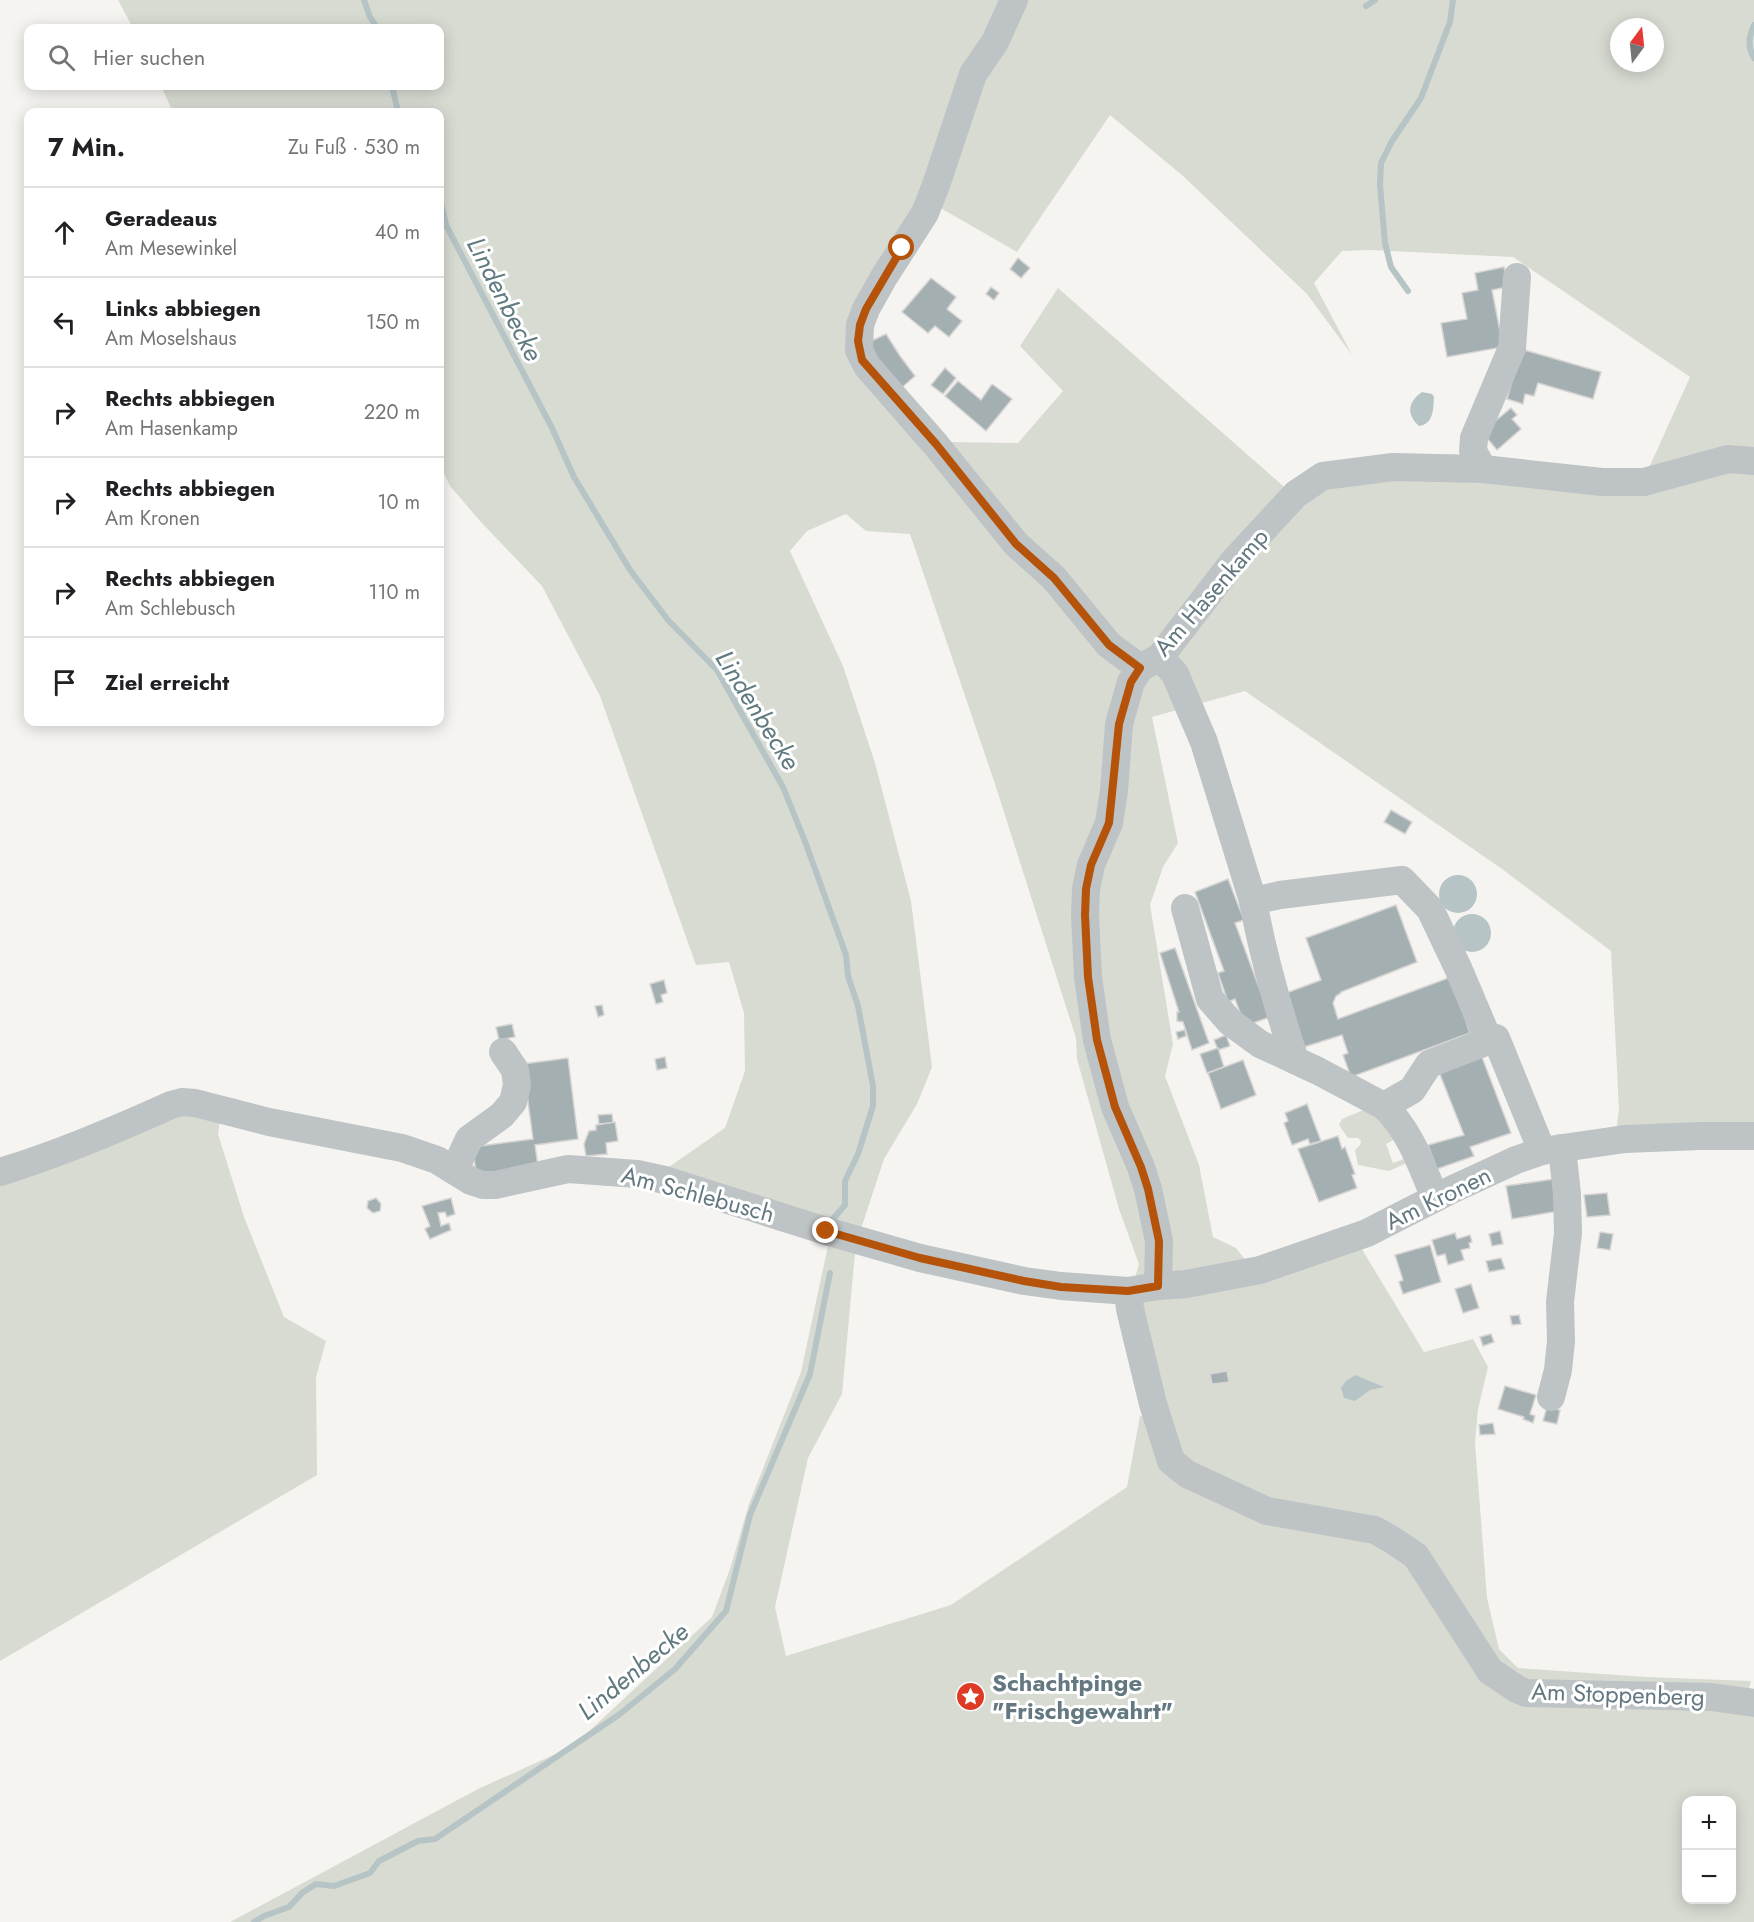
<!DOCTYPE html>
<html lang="de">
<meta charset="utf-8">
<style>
:root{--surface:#fff;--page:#f2f2f2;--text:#202124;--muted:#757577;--line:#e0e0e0}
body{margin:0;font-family:Jost,sans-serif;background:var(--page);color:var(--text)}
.controls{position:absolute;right:18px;bottom:18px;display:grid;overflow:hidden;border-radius:12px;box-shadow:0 3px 15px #0003}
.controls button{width:54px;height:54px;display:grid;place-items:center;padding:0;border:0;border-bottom:2px solid var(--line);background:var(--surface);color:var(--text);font:30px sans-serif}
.compass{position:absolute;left:1610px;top:18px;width:54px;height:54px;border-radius:50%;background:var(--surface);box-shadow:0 3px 15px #0003;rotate:15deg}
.stop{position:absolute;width:18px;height:18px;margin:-14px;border:4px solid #b45309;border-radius:50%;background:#fff}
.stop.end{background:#b45309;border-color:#fff;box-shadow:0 2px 6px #0008}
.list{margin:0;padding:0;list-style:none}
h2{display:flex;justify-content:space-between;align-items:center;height:78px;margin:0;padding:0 24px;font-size:26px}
h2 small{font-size:20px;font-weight:400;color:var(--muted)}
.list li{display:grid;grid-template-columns:39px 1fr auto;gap:18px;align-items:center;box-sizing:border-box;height:90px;padding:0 24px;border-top:2px solid var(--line)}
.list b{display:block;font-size:22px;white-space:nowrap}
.list p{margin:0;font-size:20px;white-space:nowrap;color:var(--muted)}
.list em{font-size:20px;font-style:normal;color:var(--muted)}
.icon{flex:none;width:33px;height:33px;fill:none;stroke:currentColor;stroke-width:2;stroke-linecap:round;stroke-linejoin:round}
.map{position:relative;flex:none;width:1754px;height:1922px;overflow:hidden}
.search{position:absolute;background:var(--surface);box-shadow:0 3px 15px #0003;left:24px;top:24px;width:420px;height:66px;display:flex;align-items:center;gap:15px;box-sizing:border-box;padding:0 21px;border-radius:12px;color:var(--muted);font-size:22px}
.panel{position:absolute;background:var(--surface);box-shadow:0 3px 15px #0003;left:24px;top:108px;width:420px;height:618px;border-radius:12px}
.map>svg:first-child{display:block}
.green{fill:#d7dbd2;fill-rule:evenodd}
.water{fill:#b6c4c6}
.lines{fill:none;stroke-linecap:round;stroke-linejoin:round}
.stream{stroke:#b6c4c6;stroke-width:6}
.building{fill:#a4afb2;stroke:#d6d5d4;stroke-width:1.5}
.minor{stroke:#bec3c5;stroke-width:28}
.route{stroke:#b45309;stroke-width:8}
.labels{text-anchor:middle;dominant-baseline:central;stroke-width:6;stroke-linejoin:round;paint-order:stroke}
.street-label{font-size:24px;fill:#647881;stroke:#fff}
.poi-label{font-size:24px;font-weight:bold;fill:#647881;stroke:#fff;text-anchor:start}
.water-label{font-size:26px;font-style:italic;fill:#607a7f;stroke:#fff}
</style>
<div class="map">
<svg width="1754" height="1922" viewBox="0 0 1754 1922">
<rect width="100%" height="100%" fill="#f5f4f1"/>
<g class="green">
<path d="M 118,0 L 1754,0 L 1754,455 L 1648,470 L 1690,377 L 1513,257 L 1369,250 L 1342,251 L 1314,283 L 1352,355 L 1307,294 L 1183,176 L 1110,115 L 1017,252 L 932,203 L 856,329 L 947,442 L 1018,443 L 1063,391 L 1020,346 L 1058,288 L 1291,493 L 1234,566 L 1331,479 L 1754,468 L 1754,1131 L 1616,1132 L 1619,1110 L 1611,951 L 1502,869 L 1245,691 L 1152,717 L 1178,843 L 1163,867 L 1150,905 L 1173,1044 L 1165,1076 L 1199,1165 L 1213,1237 L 1236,1248 L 1251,1267 L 1170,1273 L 1140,1177 L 1149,1276 L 1135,1278 L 1139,1264 L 1119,1209 L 1077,1059 L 1076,1038 L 995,784 L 910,534 L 866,531 L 846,514 L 807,531 L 790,551 L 843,666 L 875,763 L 911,901 L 932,1067 L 917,1104 L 884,1159 L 859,1235 L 666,1169 L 725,1128 L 745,1071 L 744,1013 L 729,962 L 696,965 L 600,696 L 542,586 L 480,521 L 450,486 L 440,465 L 440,112 L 173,112 L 161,86 L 440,86 L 440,28 L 133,28 ZM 1619,27 L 1655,27 L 1655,63 L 1619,63 Z"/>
<polygon points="1366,1109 1399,1137 1386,1144 1393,1163 1407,1158 1409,1162 1389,1171 1358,1165 1355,1150 1360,1145 1361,1141 1358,1138 1348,1138 1339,1125 1342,1119"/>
<polygon points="221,1113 218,1134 244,1217 284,1317 326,1341 316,1377 317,1475 0,1661 0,1176 156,1117"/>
<path d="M 830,1236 L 856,1243 L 842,1394 L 808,1458 L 775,1607 L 786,1656 L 951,1605 L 1127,1487 L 1140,1416 L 1152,1416 L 1175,1471 L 1375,1534 L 1413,1560 L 1517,1694 L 1754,1708 L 1754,1922 L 230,1922 L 478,1789 L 573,1746 L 712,1617 L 730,1569 L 749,1504 L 801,1372 ZM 1686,1800 L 1732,1800 L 1732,1900 L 1686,1900 Z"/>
<polygon points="1357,1241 1424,1352 1473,1339 1488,1367 1478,1409 1475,1443 1487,1598 1499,1649 1518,1668 1646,1677 1751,1681 1747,1696 1516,1686 1419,1555 1269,1509 1178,1461 1140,1301"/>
</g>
<g class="water">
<path d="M 1422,392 L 1432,394 L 1434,397 C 1433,409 1434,424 1419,426 C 1406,414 1408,402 1422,392 Z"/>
<circle cx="1458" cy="894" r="19"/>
<circle cx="1472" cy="933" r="19"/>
<polygon points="1355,1375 1384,1387 1370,1390 1355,1401 1344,1398 1341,1388 1346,1381"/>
</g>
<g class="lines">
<g class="stream">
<polyline points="364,0 370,17 377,28"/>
<polyline points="1366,6 1375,0"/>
<path d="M 1754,25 C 1749,37 1747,46 1754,58"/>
<polyline points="392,86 398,112"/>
<polyline points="440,198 446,225 552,428 574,477 630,570 668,620 717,670 783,787 806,844 846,955 848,976 858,1006 873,1086 873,1106 858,1154 845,1181 845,1205 833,1219"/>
<polyline points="1408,291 1391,267 1385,243 1380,185 1381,163 1392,141 1421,98 1450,22 1453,0"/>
<polyline points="254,1922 264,1916 289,1907 302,1893 316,1884 334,1886 370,1873 379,1861 418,1841 435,1839 620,1714 675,1669 726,1611 750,1515 810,1374 830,1273"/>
</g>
</g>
<g class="building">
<polygon points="1018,258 1030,268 1021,278 1010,269"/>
<polygon points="1504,267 1507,287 1492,290 1503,347 1447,357 1441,323 1467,319 1462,293 1478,290 1475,273"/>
<polygon points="931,278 956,297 947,309 962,321 949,337 935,326 928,333 902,312"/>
<polygon points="991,287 999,293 994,300 986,294"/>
<polygon points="886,334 900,356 915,376 899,390 867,343"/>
<polygon points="1521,349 1601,372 1593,399 1538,383 1534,396 1525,394 1523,404 1507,399"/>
<polygon points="945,368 956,378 943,394 931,385"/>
<polygon points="958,381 981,400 992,384 1012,399 986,431 945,396"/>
<polygon points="1511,408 1517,415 1512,419 1521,429 1497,450 1482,432"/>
<polygon points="1391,810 1412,822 1405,834 1384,822"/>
<polygon points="1228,879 1244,920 1235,923 1270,1017 1245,1026 1235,999 1228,1002 1218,973 1224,971 1195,892"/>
<polygon points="1396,905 1417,962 1341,992 1341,993 1336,996 1333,1003 1338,1019 1451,977 1470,1033 1351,1077 1343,1055 1348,1053 1342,1035 1301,1048 1281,995 1321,980 1306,938"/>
<polygon points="1175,948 1209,1043 1192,1050 1183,1022 1177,1021 1177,1012 1179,1012 1160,953"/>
<polygon points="664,980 667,993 661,995 663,1002 656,1004 650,984"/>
<polygon points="602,1005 604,1015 598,1017 595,1006"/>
<polygon points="512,1024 515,1037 499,1040 496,1027"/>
<polygon points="1185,1030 1186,1036 1178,1039 1176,1032"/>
<polygon points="1226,1035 1230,1046 1218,1050 1214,1040"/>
<polygon points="1218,1048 1224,1067 1207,1073 1200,1054"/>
<polygon points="1480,1052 1511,1133 1470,1147 1474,1156 1437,1169 1428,1145 1464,1135 1437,1067"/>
<polygon points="665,1057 667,1068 657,1070 655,1059"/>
<polygon points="568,1058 578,1139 535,1145 538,1166 476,1175 473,1147 533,1139 523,1064"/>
<polygon points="1243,1060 1256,1095 1221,1109 1208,1073"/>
<polygon points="1307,1104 1321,1141 1310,1144 1308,1139 1292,1145 1284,1123 1288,1121 1285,1113"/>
<polygon points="612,1114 613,1123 599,1124 598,1115"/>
<polygon points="615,1122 618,1141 606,1143 607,1154 586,1156 584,1144 589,1131 596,1130 596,1125"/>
<polygon points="1338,1136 1342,1149 1345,1147 1355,1174 1352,1175 1357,1188 1319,1202 1298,1149"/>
<polygon points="1554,1179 1559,1211 1512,1219 1506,1186"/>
<polygon points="1607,1193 1610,1215 1587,1217 1584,1195"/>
<polygon points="376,1198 381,1204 380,1211 373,1213 367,1208 368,1201"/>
<polygon points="451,1198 455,1214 447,1217 445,1212 438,1213 441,1226 449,1223 451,1230 430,1239 425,1229 430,1226 422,1206"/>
<polygon points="1500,1231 1503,1244 1492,1246 1489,1234"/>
<polygon points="1600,1232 1613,1234 1610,1250 1597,1248"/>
<polygon points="1455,1233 1457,1239 1470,1235 1472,1242 1469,1243 1470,1248 1461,1250 1464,1260 1448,1265 1445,1254 1437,1256 1432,1240"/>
<polygon points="1430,1245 1441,1282 1403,1294 1399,1282 1403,1280 1395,1255"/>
<polygon points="1501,1258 1505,1269 1489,1272 1486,1261"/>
<polygon points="1471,1284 1479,1308 1463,1313 1455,1289"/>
<polygon points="1519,1315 1521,1324 1512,1325 1510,1316"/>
<polygon points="1491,1334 1494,1342 1483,1346 1480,1337"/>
<polygon points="1227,1371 1229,1382 1212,1384 1210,1374"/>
<polygon points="1505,1386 1536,1395 1530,1414 1535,1416 1533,1423 1523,1419 1524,1417 1498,1409"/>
<polygon points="1547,1407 1560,1410 1557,1424 1543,1421"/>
<polygon points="1493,1423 1495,1434 1480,1435 1479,1425"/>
</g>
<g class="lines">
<g class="minor">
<polyline points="1014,0 995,42 973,74 936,185 925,213 884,277 866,309 860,325 859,350 867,366 936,445 1016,544 1054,578 1109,645 1140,668"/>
<polyline points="1483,469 1473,451 1474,438 1512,348 1517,277"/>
<polyline points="1160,657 1175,674 1204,742 1253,901"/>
<polyline points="1185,908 1210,999 1230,1022 1260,1044 1318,1071 1384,1106"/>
<path d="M 1295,1060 C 1278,1008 1263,956 1253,901 L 1280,895 L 1402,880 L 1430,909 L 1458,968 L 1489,1041"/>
<polyline points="455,1169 469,1139 502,1115 513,1102 517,1085 515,1070 503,1052"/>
<path d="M 0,1172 C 59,1154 115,1130 171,1105 L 182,1102 L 195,1103 L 269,1122 L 402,1148 L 437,1160 L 471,1181 L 483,1185 L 495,1185 L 568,1169 L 637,1174 L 665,1180 L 826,1231 L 920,1258 L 1024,1281 L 1061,1286 L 1128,1291 L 1158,1286 L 1186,1284 L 1260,1270 L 1367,1233 L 1451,1190 L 1516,1160 L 1542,1151 L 1625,1139 L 1700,1136 L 1754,1136"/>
<path d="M 1435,1198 C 1421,1164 1410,1131 1384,1106 L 1412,1090 L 1429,1064 L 1496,1038 L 1542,1151"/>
<polyline points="1158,1286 1159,1241 1148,1189 1141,1167 1115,1107 1097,1040 1088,977 1085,915 1086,889 1091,865 1109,823 1114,791 1119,724 1131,682 1140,668 1160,657 1233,562 1296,494 1323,476 1393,467 1483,469 1602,482 1644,482 1728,459 1754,461"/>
<polyline points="1128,1291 1130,1309 1153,1404 1171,1461 1187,1474 1267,1511 1375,1530 1394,1541 1416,1556 1490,1671 1517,1689 1526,1693 1711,1697 1754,1703"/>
<polyline points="1551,1397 1558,1370 1561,1341 1560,1302 1568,1233 1567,1194 1562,1148"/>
</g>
</g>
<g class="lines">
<polyline class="route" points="826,1231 920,1258 1024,1281 1061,1287 1128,1291 1158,1286 1159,1241 1148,1189 1141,1167 1115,1107 1097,1040 1088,977 1085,915 1086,889 1091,865 1109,823 1119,724 1131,682 1140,668 1109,645 1054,578 1016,544 936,444 862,360 858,341 860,325 866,309 902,248"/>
</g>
<defs>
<symbol id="sight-disc" viewBox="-11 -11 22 22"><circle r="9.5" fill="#de3b27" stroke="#fff"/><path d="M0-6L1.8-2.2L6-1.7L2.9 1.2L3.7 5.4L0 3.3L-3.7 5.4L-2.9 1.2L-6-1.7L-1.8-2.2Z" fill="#fff"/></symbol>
</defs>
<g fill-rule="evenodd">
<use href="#sight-disc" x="954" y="1680" width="33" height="33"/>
</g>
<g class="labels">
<g class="street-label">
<text transform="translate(1211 592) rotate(-49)">Am Hasenkamp</text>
<text transform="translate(698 1194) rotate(15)">Am Schlebusch</text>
<text transform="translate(1438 1198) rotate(-26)">Am Kronen</text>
<text transform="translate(1618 1694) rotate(2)">Am Stoppenberg</text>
</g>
<g class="poi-label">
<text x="992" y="1682">Schachtpinge<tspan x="992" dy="28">"Frischgewahrt"</tspan></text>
</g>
<g class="water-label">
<text transform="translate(505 299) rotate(63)">Lindenbecke</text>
<text transform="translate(758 710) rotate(58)">Lindenbecke</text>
<text transform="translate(633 1671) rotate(-40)">Lindenbecke</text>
</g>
</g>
</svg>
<div class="controls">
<button>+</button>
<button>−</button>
</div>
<svg class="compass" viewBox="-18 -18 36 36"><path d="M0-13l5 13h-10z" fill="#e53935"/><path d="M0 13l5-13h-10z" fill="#757577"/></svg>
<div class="stop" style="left:902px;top:248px"></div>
<div class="stop end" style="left:826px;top:1231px"></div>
<div class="search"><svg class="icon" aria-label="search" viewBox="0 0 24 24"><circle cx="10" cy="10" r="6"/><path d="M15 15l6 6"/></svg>Hier suchen</div>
<section class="panel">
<h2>7 Min.<small>Zu Fuß · 530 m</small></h2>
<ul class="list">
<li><svg class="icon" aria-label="ahead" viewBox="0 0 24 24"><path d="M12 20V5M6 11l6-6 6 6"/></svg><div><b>Geradeaus</b><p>Am Mesewinkel</p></div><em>40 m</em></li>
<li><svg class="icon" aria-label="left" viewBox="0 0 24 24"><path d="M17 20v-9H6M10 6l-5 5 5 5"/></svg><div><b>Links abbiegen</b><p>Am Moselshaus</p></div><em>150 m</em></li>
<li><svg class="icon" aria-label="right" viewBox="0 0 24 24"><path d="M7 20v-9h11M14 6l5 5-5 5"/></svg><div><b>Rechts abbiegen</b><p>Am Hasenkamp</p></div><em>220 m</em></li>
<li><svg class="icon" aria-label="right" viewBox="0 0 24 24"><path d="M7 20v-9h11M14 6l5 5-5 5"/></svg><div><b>Rechts abbiegen</b><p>Am Kronen</p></div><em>10 m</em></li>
<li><svg class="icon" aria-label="right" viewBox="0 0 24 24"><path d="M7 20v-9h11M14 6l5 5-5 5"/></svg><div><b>Rechts abbiegen</b><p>Am Schlebusch</p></div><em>110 m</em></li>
<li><svg class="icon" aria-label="arrive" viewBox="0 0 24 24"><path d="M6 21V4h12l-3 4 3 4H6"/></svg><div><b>Ziel erreicht</b></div></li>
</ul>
</section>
</div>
